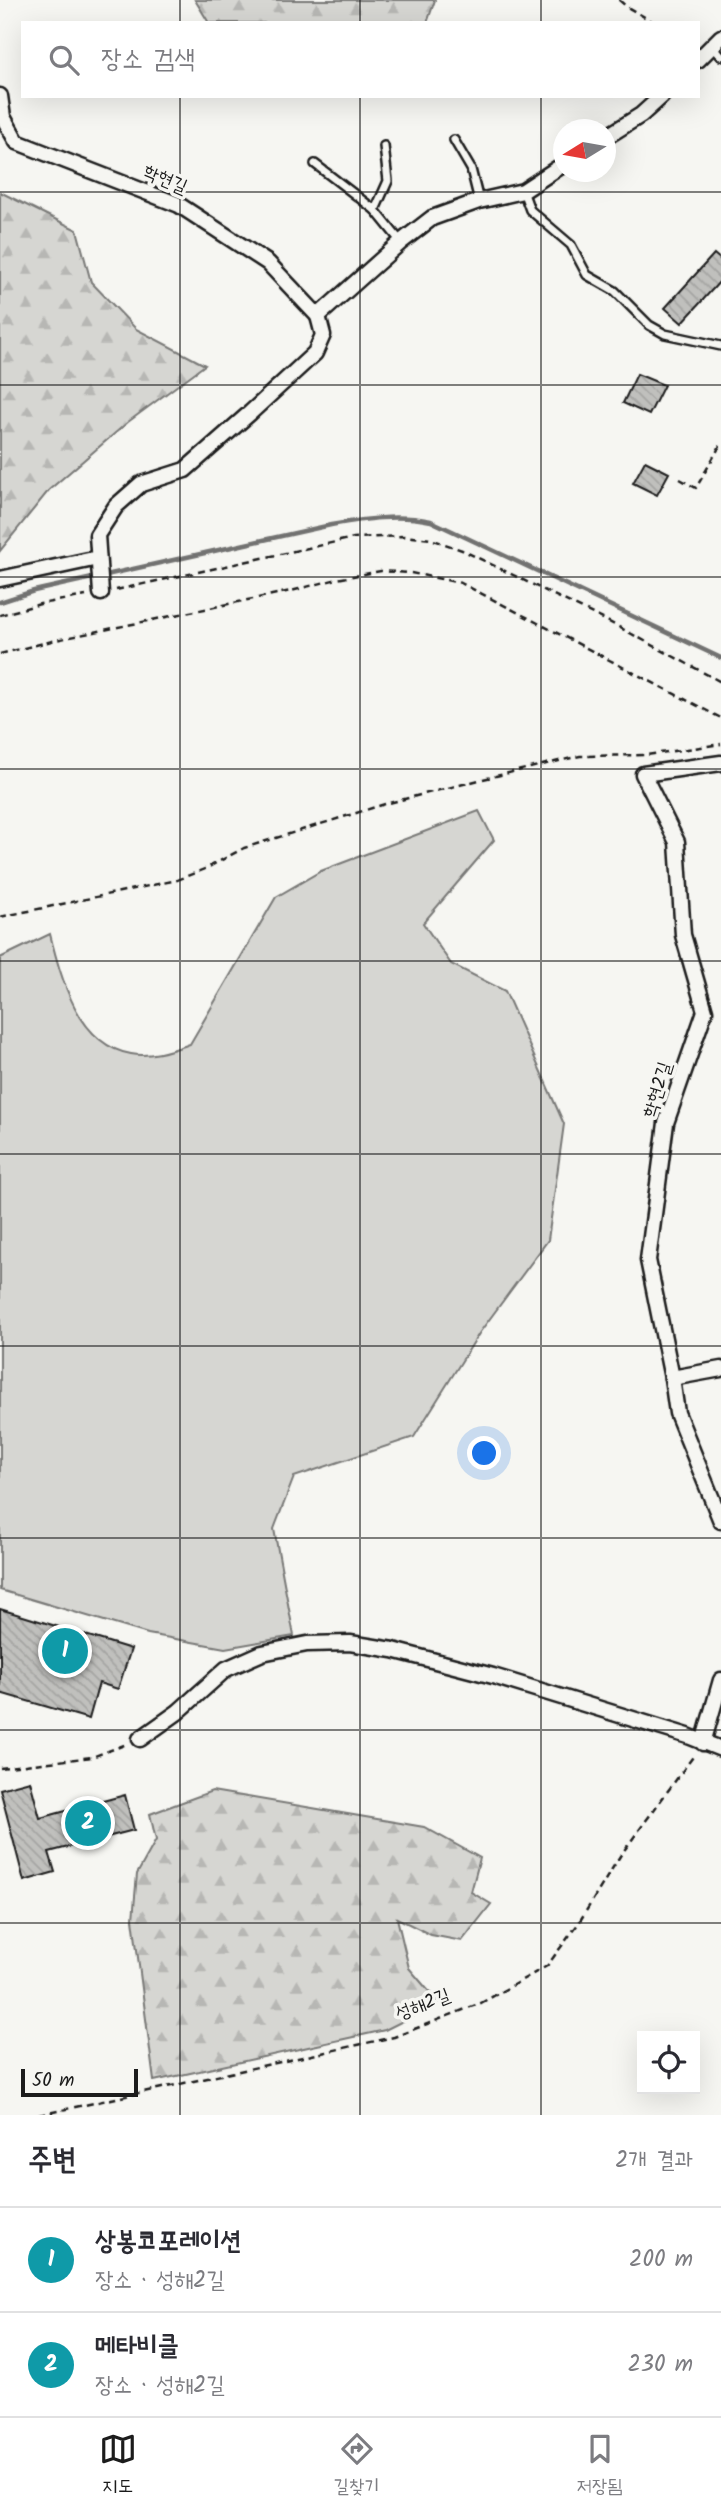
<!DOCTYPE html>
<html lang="ko">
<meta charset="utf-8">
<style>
:root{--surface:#fff;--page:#f2f2f3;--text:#2b2b33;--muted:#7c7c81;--line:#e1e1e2;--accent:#1c1c1c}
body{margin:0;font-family:Kalam,"Poor Story",sans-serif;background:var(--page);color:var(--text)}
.controls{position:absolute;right:21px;bottom:21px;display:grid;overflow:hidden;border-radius:0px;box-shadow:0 7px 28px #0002}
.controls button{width:63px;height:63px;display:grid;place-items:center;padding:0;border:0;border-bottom:2px solid var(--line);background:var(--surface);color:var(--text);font:35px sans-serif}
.compass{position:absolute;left:553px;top:119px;width:63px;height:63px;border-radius:50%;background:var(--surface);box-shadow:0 7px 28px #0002;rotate:259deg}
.scale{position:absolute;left:21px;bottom:18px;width:117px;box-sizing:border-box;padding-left:7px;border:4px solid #1c1c1c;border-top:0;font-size:19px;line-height:24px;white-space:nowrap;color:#1c1c1c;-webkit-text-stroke:5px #f6f6f2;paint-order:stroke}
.you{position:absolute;left:485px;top:1454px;width:24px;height:24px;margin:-18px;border:5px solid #fff;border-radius:50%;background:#1a73e8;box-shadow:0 0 0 10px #1a73e833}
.badge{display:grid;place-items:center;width:46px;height:46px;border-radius:50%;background:var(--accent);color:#fff;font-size:23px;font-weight:700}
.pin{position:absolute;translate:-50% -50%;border:4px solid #fff;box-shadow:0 2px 7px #0006}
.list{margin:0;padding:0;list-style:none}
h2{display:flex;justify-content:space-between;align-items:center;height:91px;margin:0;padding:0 28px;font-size:30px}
h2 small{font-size:23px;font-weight:400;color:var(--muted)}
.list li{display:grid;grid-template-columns:46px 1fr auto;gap:21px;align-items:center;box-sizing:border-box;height:105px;padding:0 28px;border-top:2px solid var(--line)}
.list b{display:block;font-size:26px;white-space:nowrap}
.list p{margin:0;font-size:23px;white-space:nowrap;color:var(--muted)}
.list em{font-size:23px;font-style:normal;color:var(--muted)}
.icon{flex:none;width:38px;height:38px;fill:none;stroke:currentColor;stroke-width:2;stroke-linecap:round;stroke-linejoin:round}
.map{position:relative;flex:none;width:721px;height:2115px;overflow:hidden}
.search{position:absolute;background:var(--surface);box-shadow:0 7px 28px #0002;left:21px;right:21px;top:21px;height:77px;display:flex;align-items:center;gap:18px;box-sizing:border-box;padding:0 24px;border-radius:0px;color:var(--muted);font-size:26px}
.sheet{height:301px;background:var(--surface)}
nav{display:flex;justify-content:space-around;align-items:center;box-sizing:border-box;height:98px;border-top:2px solid var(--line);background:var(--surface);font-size:19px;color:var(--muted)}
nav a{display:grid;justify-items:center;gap:4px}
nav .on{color:var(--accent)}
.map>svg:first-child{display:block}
.green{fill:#d6d6d2;stroke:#797977;stroke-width:2}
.forest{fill:url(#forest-firs);stroke:#797977;stroke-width:2}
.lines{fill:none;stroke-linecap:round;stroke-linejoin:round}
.stream{stroke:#727271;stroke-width:4.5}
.building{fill:url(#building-back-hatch);stroke:#1c1c1c;stroke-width:2}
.service-casing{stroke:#1c1c1c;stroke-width:12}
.minor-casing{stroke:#1c1c1c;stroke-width:19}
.path{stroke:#1c1c1c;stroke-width:2.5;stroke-dasharray:7 5;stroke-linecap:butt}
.service{stroke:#f6f6f2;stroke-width:7}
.minor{stroke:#f6f6f2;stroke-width:14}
.grid{fill:none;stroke:#1c1c1c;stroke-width:2;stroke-opacity:0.55}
.labels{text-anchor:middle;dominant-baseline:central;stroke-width:7;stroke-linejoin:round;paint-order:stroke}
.street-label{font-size:19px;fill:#1c1c1c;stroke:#f6f6f2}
</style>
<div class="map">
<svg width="721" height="2115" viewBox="0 0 721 2115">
<defs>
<pattern id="forest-firs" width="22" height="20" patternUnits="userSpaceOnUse" patternTransform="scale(1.75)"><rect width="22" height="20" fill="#d6d6d2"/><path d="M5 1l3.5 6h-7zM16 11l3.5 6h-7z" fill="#b7b7b4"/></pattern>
<pattern id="building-back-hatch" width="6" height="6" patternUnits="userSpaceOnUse" patternTransform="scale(1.75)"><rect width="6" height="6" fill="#c0c0bd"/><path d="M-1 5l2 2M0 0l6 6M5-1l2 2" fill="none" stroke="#a4a4a2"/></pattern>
</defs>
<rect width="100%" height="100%" fill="#f6f6f2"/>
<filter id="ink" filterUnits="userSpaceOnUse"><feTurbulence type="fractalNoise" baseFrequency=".0143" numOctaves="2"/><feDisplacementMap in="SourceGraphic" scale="14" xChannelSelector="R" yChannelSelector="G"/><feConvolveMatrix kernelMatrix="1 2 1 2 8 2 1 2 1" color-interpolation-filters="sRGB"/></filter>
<g filter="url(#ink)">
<path class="green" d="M 479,811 L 494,840 L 423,923 L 451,964 L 505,991 L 564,1124 L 548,1240 L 480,1332 L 414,1437 L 294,1477 L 274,1529 L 294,1636 L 225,1648 L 148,1634 L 0,1590 L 0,958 L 50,934 C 61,978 78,1045 131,1054 C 151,1058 172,1050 190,1044 L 276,897 L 321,871 Z"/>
<g class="forest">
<polygon points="195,0 435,0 427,23 209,23"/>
<polygon points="0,192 77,230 91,282 136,329 205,365 128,422 49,490 0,551"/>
<polygon points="212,1791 424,1827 480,1858 471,1892 491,1904 462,1941 431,1935 397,1918 409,1968 439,2003 385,2030 154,2081 133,1919 137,1874 156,1840 150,1814"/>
</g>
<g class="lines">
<path class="stream" d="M 0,602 L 34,591 L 331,525 C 365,519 397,514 431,521 L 721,658"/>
</g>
<g class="building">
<polygon points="714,254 721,260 721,280 682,323 665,308"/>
<polygon points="637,374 664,385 649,415 623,403"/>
<polygon points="645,461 669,473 657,495 633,483"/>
<polygon points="0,1609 131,1649 118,1689 99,1683 89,1719 0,1693"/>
<polygon points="30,1781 40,1818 125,1795 134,1830 49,1852 55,1872 24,1881 0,1789"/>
</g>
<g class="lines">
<defs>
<g id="service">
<polyline points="711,45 721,56"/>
<polyline points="454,140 471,169 479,201"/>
<polyline points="315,164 375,210 401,242"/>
<polyline points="523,191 530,210 571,245 587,275 615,291 649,325 665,334 721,346"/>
<polyline points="375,210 388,181 384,146"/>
</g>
<g id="minor">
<polyline points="698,60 721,37"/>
<polyline points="0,96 3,117 17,142 179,205 268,263 318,316"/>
<polyline points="606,137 641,115 662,96"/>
<polyline points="0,579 98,558"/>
<polyline points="101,593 97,535 116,506 141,484 185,470 250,413 315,353 323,335 318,316 401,242 432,218 479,201 523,191 564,164"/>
<polyline points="721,763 643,774 677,842 683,935 705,1011 666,1123 648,1260 672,1378 677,1413 721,1521"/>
<polyline points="672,1378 721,1369"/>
<polyline points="140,1739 178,1712 226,1669 262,1653 307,1644 350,1643 393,1650 493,1676 688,1736 721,1749"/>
<polyline points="703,1743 721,1680"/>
</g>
</defs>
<use href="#service" class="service-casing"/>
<use href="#minor" class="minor-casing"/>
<g class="path">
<polyline points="619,0 627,7 655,23"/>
<polyline points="680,479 696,488 721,444"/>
<polyline points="116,590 354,538 403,536 431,539 462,550 617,626 721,682"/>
<polyline points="0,615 40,604 86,596"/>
<polyline points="0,654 56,640 291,591 337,579 381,571 411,573 461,583 721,718"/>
<polyline points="0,917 177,880 205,869 244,848 385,804 479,780 580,756 647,755 721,744"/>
<polyline points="0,1768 92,1757 127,1744"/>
<polyline points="39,2115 394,2037 481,2003 547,1966 578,1924 620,1856 695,1754"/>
</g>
<use href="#service" class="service"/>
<use href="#minor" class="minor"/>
</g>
</g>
<path class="grid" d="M 180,0 L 180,23M 360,0 L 360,23M 541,0 L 541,23M 180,96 L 180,2115M 360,96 L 360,2115M 541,96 L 541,2115M 0,192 L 721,192M 0,385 L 721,385M 0,577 L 721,577M 0,769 L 721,769M 0,961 L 721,961M 0,1154 L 721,1154M 0,1346 L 721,1346M 0,1538 L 721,1538M 0,1730 L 721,1730M 0,1923 L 721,1923"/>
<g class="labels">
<g class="street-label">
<text transform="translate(165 180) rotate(23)">학현길</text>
<text transform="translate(658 1090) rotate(-73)">학현2길</text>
<text transform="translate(423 2005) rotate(-21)">성해2길</text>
</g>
</g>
</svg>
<div class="controls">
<button><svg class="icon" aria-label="locate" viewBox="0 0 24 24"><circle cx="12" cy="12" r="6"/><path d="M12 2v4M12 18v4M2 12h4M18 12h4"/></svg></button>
</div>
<svg class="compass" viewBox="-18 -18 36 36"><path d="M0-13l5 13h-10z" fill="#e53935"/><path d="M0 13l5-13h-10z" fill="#7c7c81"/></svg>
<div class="scale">50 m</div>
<div class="you"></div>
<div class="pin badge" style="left:65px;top:1651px;background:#0f9aa8">1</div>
<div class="pin badge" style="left:88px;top:1823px;background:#0f9aa8">2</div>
<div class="search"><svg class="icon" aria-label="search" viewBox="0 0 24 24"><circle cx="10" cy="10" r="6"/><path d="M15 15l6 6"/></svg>장소 검색</div>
</div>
<section class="sheet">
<h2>주변<small>2개 결과</small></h2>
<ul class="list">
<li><span class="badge" style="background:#0f9aa8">1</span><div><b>상봉코포레이션</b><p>장소 · 성해2길</p></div><em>200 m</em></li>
<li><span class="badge" style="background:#0f9aa8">2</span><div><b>메타비클</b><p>장소 · 성해2길</p></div><em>230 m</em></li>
</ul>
</section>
<nav>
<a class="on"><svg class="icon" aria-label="map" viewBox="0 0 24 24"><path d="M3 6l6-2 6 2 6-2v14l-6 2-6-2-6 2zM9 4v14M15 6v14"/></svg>지도</a>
<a><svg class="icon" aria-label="directions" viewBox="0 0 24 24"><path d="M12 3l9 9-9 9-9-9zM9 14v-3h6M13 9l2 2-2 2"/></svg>길찾기</a>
<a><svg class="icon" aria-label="saved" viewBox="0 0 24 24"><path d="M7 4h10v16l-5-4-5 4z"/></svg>저장됨</a>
</nav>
